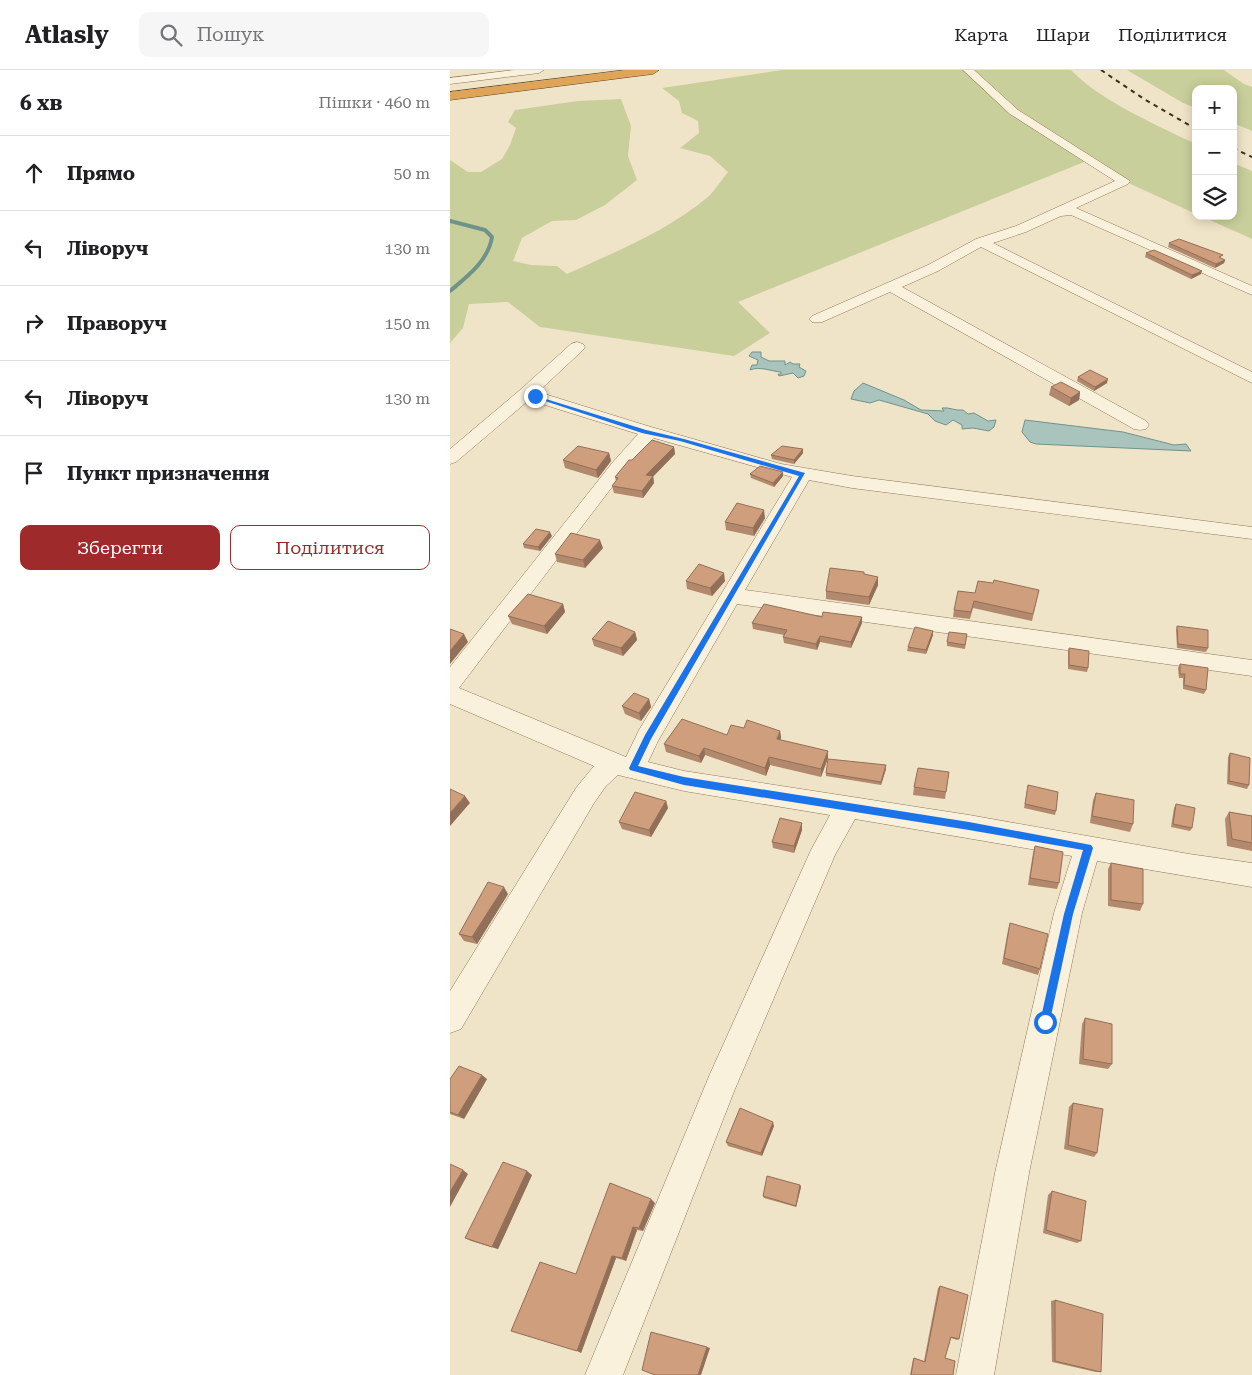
<!DOCTYPE html>
<html lang="uk">
<meta charset="utf-8">
<style>
:root{--surface:#fff;--page:#f6f6f6;--text:#202124;--muted:#757577;--line:#e0e0e0;--accent:#9e2a2b}
body{margin:0;font-family:"Roboto Serif",serif;background:var(--page);color:var(--text)}
.controls{position:absolute;right:15px;top:15px;display:grid;overflow:hidden;border-radius:10px;box-shadow:0 2px 12px #0003}
.controls button{width:45px;height:45px;display:grid;place-items:center;padding:0;border:0;border-bottom:1px solid var(--line);background:var(--surface);color:var(--text);font:25px sans-serif}
.stop{position:absolute;width:15px;height:15px;margin:-11px;border:4px solid #1a73e8;border-radius:50%;background:#fff}
.stop.end{background:#1a73e8;border-color:#fff;box-shadow:0 1px 5px #0008}
.list{margin:0;padding:0;list-style:none}
h2{display:flex;justify-content:space-between;align-items:center;height:65px;margin:0;padding:0 20px;font-size:21px}
h2 small{font-size:16px;font-weight:400;color:var(--muted)}
.list li{display:grid;grid-template-columns:32px 1fr auto;gap:15px;align-items:center;box-sizing:border-box;height:75px;padding:0 20px;border-top:1px solid var(--line)}
.list b{display:block;font-size:19px;white-space:nowrap}
.list em{font-size:16px;font-style:normal;color:var(--muted)}
.actions{display:flex;gap:10px;padding:15px 20px}
.actions a{flex:1;padding:11px 0;border:1px solid var(--accent);border-radius:10px;text-align:center;font-size:18px;color:var(--accent)}
.actions .main{background:var(--accent);color:#fff}
.icon{flex:none;width:28px;height:28px;fill:none;stroke:currentColor;stroke-width:2;stroke-linecap:round;stroke-linejoin:round}
.map{position:relative;flex:none;width:802px;height:1305px;overflow:hidden}
header{display:flex;align-items:center;gap:30px;box-sizing:border-box;height:70px;padding:0 25px;background:var(--surface);border-bottom:1px solid var(--line)}
header strong{font-size:24px}
nav{display:flex;gap:28px;margin-inline-start:auto;font-size:18px}
.search{width:350px;height:45px;background:var(--page);display:flex;align-items:center;gap:12px;box-sizing:border-box;padding:0 18px;border-radius:10px;color:var(--muted);font-size:19px}
main{display:flex}
aside{flex:1;background:var(--surface)}
.map>svg:first-child{display:block}
.green{fill:#c9cf9b}
.water{fill:#a9c4bc;stroke:#6f938a}
.lines{fill:none;stroke-linecap:round;stroke-linejoin:round}
.stream{stroke:#6f938a;stroke-width:4}
.minor-casing{stroke:#8d765c;stroke-width:1}
.highway-casing{stroke:#5b4430;stroke-width:1}
.minor{fill:#faf1dc;fill-rule:evenodd}
.highway{fill:#e0a458;fill-rule:evenodd}
.rail{stroke:#3d2e20;stroke-width:2;stroke-dasharray:4.5 4.5;stroke-linecap:butt}
.wall{fill:#b2896c}
.shaded-wall{fill:#916f58}
.building{fill:#cf9f7d;stroke:#916f58}
.route{fill:#1a73e8}
</style>
<header>
<strong>Atlasly</strong>
<div class="search"><svg class="icon" aria-label="search" viewBox="0 0 24 24"><circle cx="10" cy="10" r="6"/><path d="M15 15l6 6"/></svg>Пошук</div>
<nav><a>Карта</a><a>Шари</a><a>Поділитися</a></nav>
</header>
<main>
<aside>
<h2>6 хв<small>Пішки · 460 m</small></h2>
<ul class="list">
<li><svg class="icon" aria-label="ahead" viewBox="0 0 24 24"><path d="M12 20V5M6 11l6-6 6 6"/></svg><div><b>Прямо</b></div><em>50 m</em></li>
<li><svg class="icon" aria-label="left" viewBox="0 0 24 24"><path d="M17 20v-9H6M10 6l-5 5 5 5"/></svg><div><b>Ліворуч</b></div><em>130 m</em></li>
<li><svg class="icon" aria-label="right" viewBox="0 0 24 24"><path d="M7 20v-9h11M14 6l5 5-5 5"/></svg><div><b>Праворуч</b></div><em>150 m</em></li>
<li><svg class="icon" aria-label="left" viewBox="0 0 24 24"><path d="M17 20v-9H6M10 6l-5 5 5 5"/></svg><div><b>Ліворуч</b></div><em>130 m</em></li>
<li><svg class="icon" aria-label="arrive" viewBox="0 0 24 24"><path d="M6 21V4h12l-3 4 3 4H6"/></svg><div><b>Пункт призначення</b></div></li>
</ul>
<div class="actions"><a class="main">Зберегти</a><a>Поділитися</a></div>
</aside>
<div class="map">
<svg width="802" height="1305" viewBox="0 0 802 1305">
<rect width="100%" height="100%" fill="#f0e4c8"/>
<g class="green">
<path d="M 332,0 L 621,0 C 649,30 708,56 746,74 L 746,144 L 674,111 L 639,90 L 288,232 L 320,263 L 284,286 L 90,257 L 58,232 L 19,234 L 13,258 L 0,273 L 0,90 L 18,102 L 31,102 L 52,89 L 60,75 L 66,58 L 58,52 L 65,40 L 128,31 L 171,29 L 181,56 L 178,86 L 187,110 L 155,135 L 126,150 L 102,151 L 72,168 L 63,191 L 81,195 L 107,196 L 117,204 C 165,182 218,161 259,126 C 266,119 272,109 278,102 L 260,86 L 230,78 L 249,63 L 248,51 L 232,43 L 229,31 L 212,18 Z"/>
<polygon points="677,0 774,0 794,14 802,17 802,61 783,53 783,19 746,19 746,38 733,33"/>
<polygon points="783,93 802,101 802,169 751,146 783,146"/>
</g>
<g class="water">
<path d="M 302,282 L 311,282 L 311,287 L 319,291 L 335,291 L 335,295 L 340,292 L 343,294 L 350,294 L 349,297 L 356,301 L 354,306 L 348,308 L 343,303 L 329,306 L 328,304 L 331,304 L 331,302 C 320,301 310,296 300,300 L 302,295 L 307,295 L 308,290 L 299,286 Z"/>
<path d="M 413,313 L 454,330 L 471,340 L 494,341 L 492,338 C 500,337 505,341 513,340 L 518,344 L 524,343 L 538,351 L 546,350 L 544,357 L 539,361 L 523,358 L 512,359 L 512,355 L 503,350 L 496,355 L 485,351 L 478,344 L 429,330 L 420,333 L 401,329 L 404,321 Z"/>
<polygon points="575,350 673,362 724,375 736,374 741,381 586,374 580,372 572,362"/>
</g>
<g class="lines">
<path class="stream" d="M 0,151 L 35,160 L 42,167 C 38,191 18,206 0,221"/>
<defs>
<g id="minor">
<polygon points="64,0 94,0 89,3 0,14 0,8"/>
<polygon points="513,0 524,0 568,40 680,111 678,114 626,138 802,216 802,225 621,145 611,146 576,162 543,173 802,302 802,313 531,177 488,201 452,217 696,351 699,355 696,359 690,360 684,359 440,222 372,252 362,252 359,249 362,246 478,195 526,169 566,156 665,111 560,44"/>
<path d="M 127,272 L 133,274 L 135,277 L 133,280 L 88,322 L 201,357 L 331,394 L 402,406 L 802,457 L 802,469 L 402,418 L 359,410 L 295,520 L 802,590 L 802,606 L 287,534 L 208,671 L 198,692 L 234,701 L 519,745 L 739,784 L 802,793 L 802,817 L 647,791 L 632,843 L 579,1103 L 544,1305 L 506,1305 L 545,1103 L 604,843 L 622,786 L 405,749 L 385,785 L 285,1019 L 173,1305 L 135,1305 L 260,1004 L 361,780 L 380,745 L 234,721 L 168,705 L 156,716 L 144,733 L 11,959 L 0,963 L 0,921 L 126,718 L 144,696 L 0,634 L 0,597 L 163,392 L 188,364 L 79,330 L 6,392 L 0,394 L 0,379 L 70,320 L 121,274 ZM 204,368 L 342,407 L 189,660 L 176,687 L 9,618 L 175,400 Z"/>
</g>
<polygon id="highway" points="175,0 209,0 203,4 0,30 0,22"/>
</defs>
<use href="#minor" class="minor-casing"/>
<use href="#highway" class="highway-casing"/>
<use href="#minor" class="minor"/>
<use href="#highway" class="highway"/>
<g class="rail">
<polyline points="651,0 694,29 746,59"/>
<polyline points="783,78 802,87"/>
</g>
</g>
<g class="wall">
<polygon points="719,173 775,190 774,193 765,198 718,177"/>
<polygon points="696,183 751,204 741,209 695,187"/>
<polygon points="628,307 657,313 644,321 627,311"/>
<polygon points="601,317 630,322 629,330 619,336 599,325"/>
<polygon points="224,377 225,384 203,406 204,413 193,428 164,423 162,416 166,411 165,407 182,390"/>
<polygon points="353,379 353,383 344,394 322,389 321,385"/>
<polygon points="159,383 161,391 148,408 115,398 113,390"/>
<polygon points="333,402 333,406 324,417 301,408 300,404"/>
<polygon points="315,448 304,466 276,460 275,452"/>
<polygon points="102,466 90,481 74,478 73,474"/>
<polygon points="153,478 135,498 107,492 105,484"/>
<polygon points="414,504 428,515 419,535 376,529 376,521"/>
<polygon points="236,511 275,511 262,526 237,519"/>
<polygon points="589,520 582,551 523,538 520,549 503,547 504,540 525,523"/>
<polygon points="113,534 115,542 97,564 62,554 58,546"/>
<polygon points="372,547 412,547 412,553 401,578 370,572 367,580 334,573 333,567 334,565 303,559 302,553"/>
<polygon points="727,556 758,578 756,582 727,578 726,560"/>
<polygon points="483,561 483,565 476,584 457,581 458,577"/>
<polygon points="185,562 187,570 173,586 144,576 142,569"/>
<polygon points="517,564 515,579 497,576 497,572"/>
<polygon points="619,578 638,598 637,602 618,599 618,582"/>
<polygon points="730,594 756,620 754,624 733,619 733,608 729,608 728,598"/>
<polygon points="199,629 201,637 191,651 175,644 172,636"/>
<polygon points="294,658 330,661 331,668 330,670 378,681 378,688 371,707 320,695 316,706 255,685 251,693 216,682 214,674 277,665"/>
<polygon points="780,683 799,715 797,719 777,714 778,687"/>
<polygon points="436,695 436,699 431,715 376,706 376,703"/>
<polygon points="499,702 495,729 463,725 464,717"/>
<polygon points="578,715 606,741 605,745 574,738"/>
<polygon points="646,723 683,754 680,762 640,753 643,730"/>
<polygon points="216,731 218,738 201,767 172,759 169,752"/>
<polygon points="726,734 742,758 740,761 721,757 724,738"/>
<polygon points="779,742 802,746 802,781 777,776 775,749"/>
<polygon points="352,753 352,760 344,783 323,778 322,772"/>
<polygon points="585,776 609,813 607,819 578,815 583,783"/>
<polygon points="661,793 693,834 690,841 658,836 658,799"/>
<polygon points="58,824 27,874 14,871 9,864"/>
<polygon points="560,853 590,899 588,905 552,894 558,860"/>
<polygon points="635,948 662,994 658,999 629,994 632,954"/>
<polygon points="0,1009 37,1009 14,1049 0,1044"/>
<polygon points="623,1033 647,1083 644,1087 614,1079 619,1037"/>
<polygon points="324,1056 312,1086 278,1076 276,1072"/>
<polygon points="82,1105 48,1179 21,1171 15,1168"/>
<polygon points="350,1115 351,1117 346,1137 314,1128 313,1126"/>
<polygon points="602,1121 631,1171 627,1173 593,1163 598,1125"/>
<polygon points="205,1133 193,1161 187,1160 176,1191 166,1188 131,1283 126,1204"/>
<polygon points="490,1216 509,1269 507,1270 501,1268 495,1288 503,1305 460,1305 463,1289 464,1288 474,1291 488,1218"/>
<polygon points="605,1230 651,1302 646,1302 602,1292 601,1231"/>
</g>
<g class="shaded-wall">
<polygon points="775,190 774,193 765,198 766,194"/>
<polygon points="752,201 751,204 741,209 742,205"/>
<polygon points="658,309 657,313 644,321 645,317"/>
<polygon points="630,322 629,330 619,336 621,328"/>
<polygon points="224,377 225,384 198,412 196,405"/>
<polygon points="353,379 353,383 344,394 344,390"/>
<polygon points="159,383 161,391 148,408 146,400"/>
<polygon points="333,402 333,406 324,417 323,413"/>
<polygon points="203,406 204,413 193,428 192,421"/>
<polygon points="314,440 315,448 304,466 303,458"/>
<polygon points="100,462 102,466 90,481 88,477"/>
<polygon points="150,470 153,478 135,498 133,490"/>
<polygon points="274,503 275,511 262,526 260,518"/>
<polygon points="428,507 428,515 419,535 419,527"/>
<polygon points="113,534 115,542 97,564 94,556"/>
<polygon points="412,547 412,553 401,578 401,572"/>
<polygon points="483,561 483,565 476,584 476,580"/>
<polygon points="185,562 187,570 173,586 171,578"/>
<polygon points="14,564 18,572 0,594 0,581"/>
<polygon points="370,566 370,572 367,580 366,574"/>
<polygon points="199,629 201,637 191,651 189,643"/>
<polygon points="330,661 331,668 328,676 327,669"/>
<polygon points="254,678 255,685 251,693 249,686"/>
<polygon points="378,681 378,688 371,707 371,699"/>
<polygon points="319,687 320,695 316,706 315,698"/>
<polygon points="436,695 436,699 431,715 431,712"/>
<polygon points="15,726 20,733 0,756 0,743"/>
<polygon points="216,731 218,738 201,767 199,760"/>
<polygon points="352,753 352,760 344,783 344,776"/>
<polygon points="54,817 58,824 27,874 22,867"/>
<polygon points="32,1005 37,1009 14,1049 8,1045"/>
<polygon points="323,1052 324,1056 312,1086 311,1083"/>
<polygon points="13,1100 18,1104 0,1137 0,1122"/>
<polygon points="77,1101 82,1105 48,1179 42,1177"/>
<polygon points="350,1115 351,1117 346,1137 346,1136"/>
<polygon points="201,1129 205,1133 193,1161 189,1158"/>
<polygon points="183,1157 187,1160 176,1191 172,1188"/>
<polygon points="162,1186 166,1188 131,1283 127,1281"/>
<polygon points="257,1277 260,1278 251,1305 248,1305"/>
</g>
<g class="building">
<polygon points="729,169 773,185 769,187 775,190 766,194 719,173"/>
<polygon points="704,180 752,201 742,205 696,183"/>
<polygon points="640,300 658,309 645,317 628,307"/>
<polygon points="611,312 630,322 621,328 601,317"/>
<polygon points="202,370 224,377 196,405 203,406 192,421 162,416 168,408 165,407 179,390 182,390"/>
<polygon points="128,376 159,383 146,400 113,390"/>
<polygon points="332,376 353,379 344,390 321,385"/>
<polygon points="310,396 333,402 323,413 300,404"/>
<polygon points="287,433 314,440 303,458 275,452"/>
<polygon points="86,459 100,462 88,477 73,474"/>
<polygon points="121,463 150,470 133,490 105,484"/>
<polygon points="249,494 274,503 260,518 236,511"/>
<polygon points="380,498 414,502 414,504 428,507 419,527 376,521"/>
<polygon points="544,510 589,520 583,544 524,531 521,542 504,540 508,521 525,523 528,511 543,513"/>
<polygon points="78,524 113,534 94,556 58,546"/>
<polygon points="314,534 372,547 373,542 412,547 401,572 370,566 366,574 333,567 337,560 302,553"/>
<polygon points="158,551 185,562 171,578 142,569"/>
<polygon points="727,556 758,560 758,578 728,574"/>
<polygon points="465,557 483,561 476,580 458,577"/>
<polygon points="0,559 14,564 0,581"/>
<polygon points="499,562 517,564 515,575 497,572"/>
<polygon points="619,578 639,581 638,598 619,595"/>
<polygon points="730,594 758,598 756,620 734,615 735,604 730,604"/>
<polygon points="184,623 199,629 189,643 172,636"/>
<polygon points="232,649 277,665 281,655 294,658 297,650 330,661 327,669 378,681 371,699 319,687 315,698 254,678 249,686 214,674"/>
<polygon points="780,683 800,688 799,715 779,711"/>
<polygon points="378,689 436,695 431,712 376,703"/>
<polygon points="468,698 499,702 496,722 464,717"/>
<polygon points="578,715 608,722 606,741 575,734"/>
<polygon points="0,719 15,726 0,743"/>
<polygon points="185,722 216,731 199,760 169,752"/>
<polygon points="646,723 684,730 683,754 642,746"/>
<polygon points="726,734 745,738 742,758 723,754"/>
<polygon points="779,742 802,746 802,773 782,769"/>
<polygon points="330,748 352,753 344,776 322,772"/>
<polygon points="585,776 613,782 609,813 580,808"/>
<polygon points="661,793 693,799 693,834 661,830"/>
<polygon points="38,812 54,817 22,867 9,864"/>
<polygon points="560,853 598,864 590,899 554,888"/>
<polygon points="635,948 662,954 662,994 633,989"/>
<polygon points="9,996 32,1005 8,1045 0,1042 0,1009"/>
<polygon points="623,1033 653,1039 647,1083 618,1075"/>
<polygon points="290,1038 323,1052 311,1083 276,1072"/>
<polygon points="53,1092 77,1101 42,1177 15,1168"/>
<polygon points="0,1094 13,1100 0,1122"/>
<polygon points="317,1106 350,1115 346,1136 313,1126"/>
<polygon points="160,1113 201,1129 189,1158 183,1157 172,1188 162,1186 127,1281 61,1261 90,1192 126,1204"/>
<polygon points="602,1121 636,1131 631,1171 596,1160"/>
<polygon points="490,1216 518,1225 509,1269 501,1267 495,1288 505,1291 503,1305 461,1305 464,1288 475,1292"/>
<polygon points="605,1230 653,1244 651,1302 605,1291"/>
<polygon points="201,1262 257,1277 248,1305 205,1305 192,1300"/>
</g>
<polygon class="route" points="83,325 196,360 234,369 355,403 201,669 188,696 234,707 519,752 641,775 643,778 623,844 599,955 592,955 590,952 614,844 633,780 519,760 234,715 180,700 179,698 195,665 349,406 230,371 192,363 83,327"/>
</svg>
<div class="controls">
<button>+</button>
<button>−</button>
<button><svg class="icon" aria-label="layers" viewBox="0 0 24 24"><path d="M12 4l9 5-9 5-9-5zM3 14l9 5 9-5"/></svg></button>
</div>
<div class="stop" style="left:595px;top:952px"></div>
<div class="stop end" style="left:85px;top:326px"></div>
</div>
</main>
